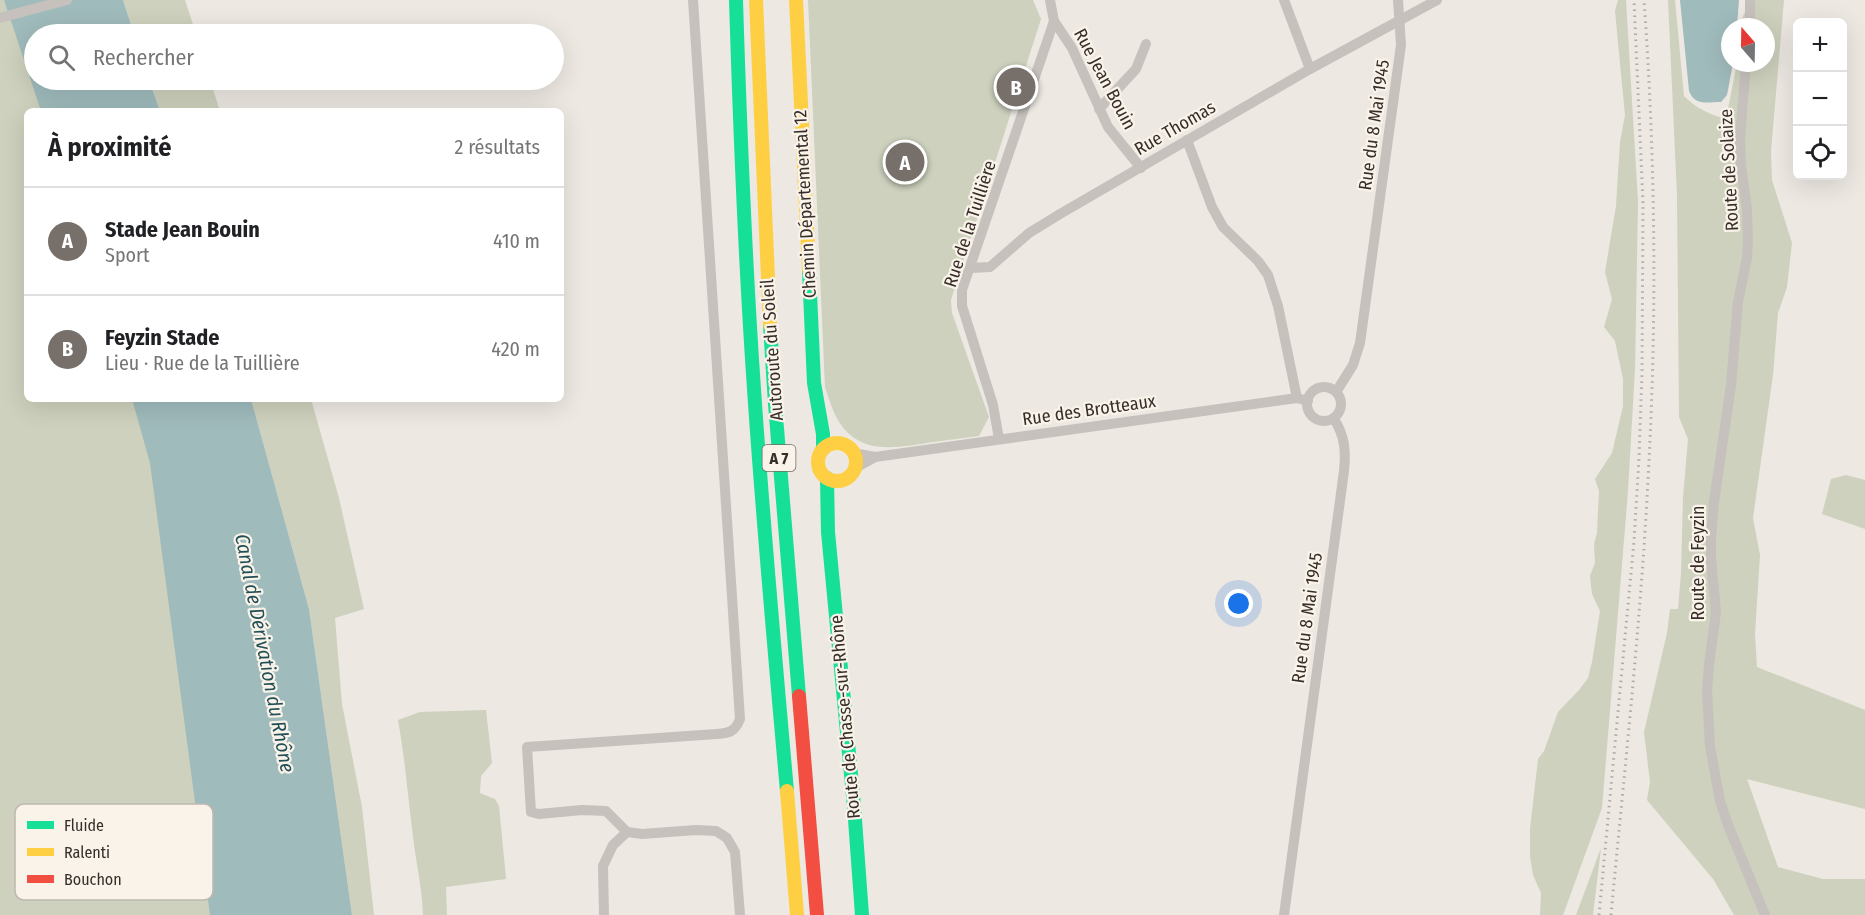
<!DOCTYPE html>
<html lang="fr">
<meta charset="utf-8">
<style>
:root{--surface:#fff;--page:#f2f2f2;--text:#202124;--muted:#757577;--line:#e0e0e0;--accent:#776f6a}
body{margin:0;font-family:"Fira Sans Condensed",sans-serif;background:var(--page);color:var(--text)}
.controls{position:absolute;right:18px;top:18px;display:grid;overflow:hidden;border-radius:9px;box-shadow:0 6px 24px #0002}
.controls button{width:54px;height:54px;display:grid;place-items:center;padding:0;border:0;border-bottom:2px solid var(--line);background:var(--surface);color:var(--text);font:30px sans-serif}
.compass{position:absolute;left:1721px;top:18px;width:54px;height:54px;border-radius:50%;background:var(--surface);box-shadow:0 6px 24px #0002;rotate:340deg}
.you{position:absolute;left:1239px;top:604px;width:21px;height:21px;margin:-15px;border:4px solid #fff;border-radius:50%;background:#1a73e8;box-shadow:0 0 0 9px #1a73e833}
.badge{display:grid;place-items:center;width:39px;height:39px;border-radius:50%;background:var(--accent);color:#fff;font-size:20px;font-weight:700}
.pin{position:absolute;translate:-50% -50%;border:3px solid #fff;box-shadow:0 2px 6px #0006}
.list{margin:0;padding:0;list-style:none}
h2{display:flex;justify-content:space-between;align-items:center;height:78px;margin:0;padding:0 24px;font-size:26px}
h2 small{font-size:20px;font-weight:400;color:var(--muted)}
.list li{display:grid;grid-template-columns:39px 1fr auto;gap:18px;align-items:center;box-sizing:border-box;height:108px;padding:0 24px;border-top:2px solid var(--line)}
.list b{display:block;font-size:22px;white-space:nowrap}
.list p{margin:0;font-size:20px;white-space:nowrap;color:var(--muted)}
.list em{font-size:20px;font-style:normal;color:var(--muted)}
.icon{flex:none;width:33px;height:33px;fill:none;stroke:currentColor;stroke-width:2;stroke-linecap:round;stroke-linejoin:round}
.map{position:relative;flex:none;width:1865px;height:915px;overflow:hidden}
.search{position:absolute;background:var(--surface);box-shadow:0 6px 24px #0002;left:24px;top:24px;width:540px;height:66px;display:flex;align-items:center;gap:15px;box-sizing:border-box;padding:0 21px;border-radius:33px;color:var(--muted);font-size:22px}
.panel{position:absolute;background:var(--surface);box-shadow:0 6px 24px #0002;left:24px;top:108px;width:540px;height:294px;border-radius:9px}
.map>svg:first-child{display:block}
.green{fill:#cdd1bd}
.water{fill:#a0bbbc}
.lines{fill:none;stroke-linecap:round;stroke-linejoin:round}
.street{stroke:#c6c1bc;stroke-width:10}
.fast{stroke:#16e098;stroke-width:14}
.slow{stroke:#ffcf43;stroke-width:14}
.jam{stroke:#f24e42;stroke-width:14}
.rail{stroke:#aeaaa6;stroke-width:3;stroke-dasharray:1.5 4.5;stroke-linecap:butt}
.labels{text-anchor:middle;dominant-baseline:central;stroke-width:4.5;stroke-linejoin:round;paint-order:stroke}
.shield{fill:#f9f3ea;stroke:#716963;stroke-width:1.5}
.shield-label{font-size:16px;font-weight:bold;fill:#372e29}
.street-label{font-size:18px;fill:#372e29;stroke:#f9f3ea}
.water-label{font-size:20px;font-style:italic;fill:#214f56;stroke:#f9f3ea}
.key{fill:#f9f3ea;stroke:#bfb8b0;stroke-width:1.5}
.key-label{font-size:16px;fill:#372e29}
</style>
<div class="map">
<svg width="1865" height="915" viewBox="0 0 1865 915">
<rect width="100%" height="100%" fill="#ede8e2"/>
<g class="green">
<polygon points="0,0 63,0 34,34 34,80 98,111 27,111 27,399 188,399 282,915 0,915"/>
<polygon points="123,0 185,0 196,34 134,34"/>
<path d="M 808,0 L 1033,0 L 1041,19 L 951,300 L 952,313 L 989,417 L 979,436 C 964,438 948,440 933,442 C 905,446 871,455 848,433 C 835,421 830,402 825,387 Z"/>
<polygon points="1618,0 1626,0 1638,202 1635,369 1628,491 1602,808 1563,915 1540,915 1541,893 1533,875 1530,856 1530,829 1538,759 1544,751 1558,712 1579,690 1588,678 1592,662 1600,611 1592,594 1590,576 1595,563 1594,544 1597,533 1599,491 1595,479 1612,453 1623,406 1623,379 1615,341 1604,327 1612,299 1605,272 1616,206 1620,142 1625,115 1615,11"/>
<path d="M 1668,0 L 1675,0 L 1684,96 C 1697,109 1709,114 1726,119 L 1737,63 L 1766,63 L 1766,27 L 1741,27 L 1743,16 L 1751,0 L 1784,0 L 1771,151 L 1772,180 L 1792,243 L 1787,287 L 1778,313 L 1773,375 L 1753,518 L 1760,555 L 1755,634 L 1757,667 L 1865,710 L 1865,809 L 1747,779 L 1778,867 L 1823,879 L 1865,879 L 1865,915 L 1734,915 L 1713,879 L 1647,800 L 1650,782 L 1644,732 L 1667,633 L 1670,609 L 1678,609 L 1681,573 L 1683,497 L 1688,439 L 1679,417 L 1677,195 Z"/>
<polygon points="149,80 210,80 220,111 160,111"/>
<polygon points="251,399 311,399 339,498 364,609 335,618 342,704 362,807 374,915 352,915 309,609"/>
<polygon points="1846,475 1865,480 1865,529 1822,514 1831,479"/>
<path d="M 486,710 L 492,763 L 481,776 L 480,793 L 495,799 L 499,806 L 506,879 L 446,887 L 447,915 L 423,915 C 422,888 416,863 413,836 C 408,797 405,759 398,720 L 420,712 Z"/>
<polygon points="1601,848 1593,915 1576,915"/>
</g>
<g class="water">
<polygon points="4,0 123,0 134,34 34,34 34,80 149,80 160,111 41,111"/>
<path d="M 1680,0 L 1739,0 L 1737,27 L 1730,27 L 1730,63 L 1733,63 L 1727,95 L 1721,102 C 1707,102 1695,106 1689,91 Z"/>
<polygon points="132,399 251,399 309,609 352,915 210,915 150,463"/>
</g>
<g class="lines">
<g class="street">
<path d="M 693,0 L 740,719 C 735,732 729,733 717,734 L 527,747 L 531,812 L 539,814 L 582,810 L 606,811 L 627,832 L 642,834 L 696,830 L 716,831 L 727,838 L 735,852 L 740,915"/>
<polyline points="1050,0 1054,21 1072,48 1108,127 1141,168"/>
<polyline points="1284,0 1310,69"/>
<polyline points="1750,0 1750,27"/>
<polyline points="0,18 67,0"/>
<polyline points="1746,63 1740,138 1741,165 1747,210 1748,241 1747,258 1738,302 1731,385 1714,502 1711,537 1711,559 1716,612 1709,665 1707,691 1710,746 1720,801 1728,825 1765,915"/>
<polyline points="1099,109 1136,69 1146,44"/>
<polyline points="1187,140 1212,207 1223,227 1258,261 1268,275 1278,306 1297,398"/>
<polyline points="971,268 990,267 1029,233 1060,214 1310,69 1437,0"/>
<circle cx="1324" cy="404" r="17"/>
<polyline points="1336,392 1353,365 1360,343 1401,45 1398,0"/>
<polyline points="999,439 993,405 962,306 962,290 1054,21"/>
<polyline points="853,453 875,457 1297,398 1308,401"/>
<polyline points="855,468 875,457"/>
<polyline points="604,915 603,866 613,845 627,832"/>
<path d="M 1284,915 L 1344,471 C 1346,451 1345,436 1334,419"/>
</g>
<g class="fast">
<path d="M 736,0 C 740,130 745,260 754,389 C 763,523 775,657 787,791"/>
<polyline points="809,270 814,383 823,434 823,449"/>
<polyline points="770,325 775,404 799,696"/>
<polyline points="827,478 828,532 854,806 862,915"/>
</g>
<g class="slow">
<polyline points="756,0 770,325"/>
<polyline points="796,0 809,270"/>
<circle cx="837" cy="462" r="19"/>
<polyline points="787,791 797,915"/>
</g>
<polyline class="jam" points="799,696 817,915"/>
<g class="rail">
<polyline points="1599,915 1634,541 1639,458 1642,374 1643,203 1634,0"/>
<path d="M 1611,915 C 1625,764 1642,612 1649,460 C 1657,308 1655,153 1644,0"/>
</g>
</g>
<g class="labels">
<rect class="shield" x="762.5" y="445" width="33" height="26" rx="4.5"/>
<g class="shield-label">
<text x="779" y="458">A 7</text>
</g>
<g class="street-label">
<text transform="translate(1105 79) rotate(62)">Rue Jean Bouin</text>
<text transform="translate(1374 125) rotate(-82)">Rue du 8 Mai 1945</text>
<text transform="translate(1175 128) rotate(-30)">Rue Thomas</text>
<text transform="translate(1729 170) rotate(-93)">Route de Solaize</text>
<text transform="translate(805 204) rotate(-93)">Chemin Départemental 12</text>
<text transform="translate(970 224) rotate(-72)">Rue de la Tuillière</text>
<text transform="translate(772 350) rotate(-94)">Autoroute du Soleil</text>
<text transform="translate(1089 410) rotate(-8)">Rue des Brotteaux</text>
<text transform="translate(1698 563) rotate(-90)">Route de Feyzin</text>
<text transform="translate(1307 618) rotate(-82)">Rue du 8 Mai 1945</text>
<text transform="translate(845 717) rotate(-95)">Route de Chasse-sur-Rhône</text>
</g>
<g class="water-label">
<text transform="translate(265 653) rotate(79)">Canal de Dérivation du Rhône</text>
</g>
</g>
<rect x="15" y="804" width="198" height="96" rx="9" class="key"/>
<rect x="27" y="821" width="27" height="8" fill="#16e098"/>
<rect x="27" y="848" width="27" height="8" fill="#ffcf43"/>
<rect x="27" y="875" width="27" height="8" fill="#f24e42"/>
<g class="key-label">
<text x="64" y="831">Fluide</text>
<text x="64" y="858">Ralenti</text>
<text x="64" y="885">Bouchon</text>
</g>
</svg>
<div class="controls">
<button>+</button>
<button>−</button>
<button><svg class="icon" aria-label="locate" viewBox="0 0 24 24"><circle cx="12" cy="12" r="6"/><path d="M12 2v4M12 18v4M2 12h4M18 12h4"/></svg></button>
</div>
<svg class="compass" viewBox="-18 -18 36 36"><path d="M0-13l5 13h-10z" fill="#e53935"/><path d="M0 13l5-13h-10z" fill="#757577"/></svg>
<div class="you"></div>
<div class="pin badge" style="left:905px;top:162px">A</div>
<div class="pin badge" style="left:1016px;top:87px">B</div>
<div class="search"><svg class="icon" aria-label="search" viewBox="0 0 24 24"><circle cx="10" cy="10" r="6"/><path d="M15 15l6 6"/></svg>Rechercher</div>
<section class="panel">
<h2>À proximité<small>2 résultats</small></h2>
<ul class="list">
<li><span class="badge">A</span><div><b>Stade Jean Bouin</b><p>Sport</p></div><em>410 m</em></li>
<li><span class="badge">B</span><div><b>Feyzin Stade</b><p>Lieu · Rue de la Tuillière</p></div><em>420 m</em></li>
</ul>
</section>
</div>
